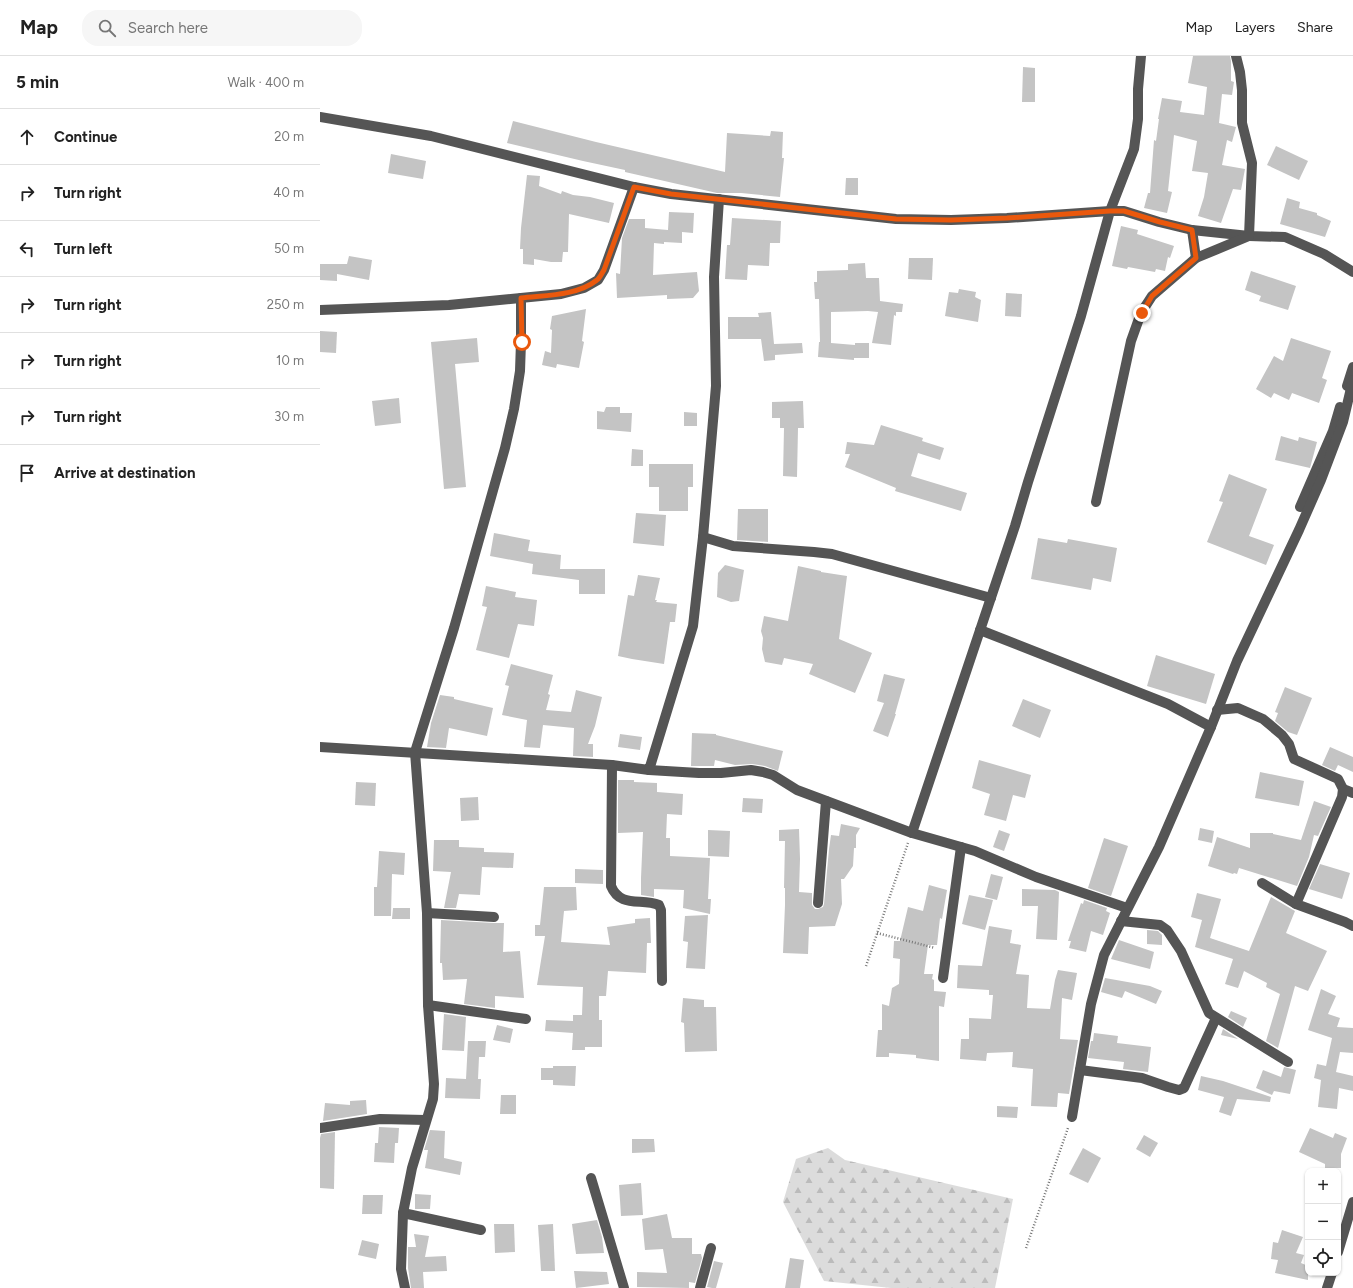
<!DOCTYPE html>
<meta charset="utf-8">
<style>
:root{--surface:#fff;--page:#f6f6f6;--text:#222;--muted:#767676;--line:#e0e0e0}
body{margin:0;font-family:Figtree,sans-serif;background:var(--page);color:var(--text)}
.controls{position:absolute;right:12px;bottom:12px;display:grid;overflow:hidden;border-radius:8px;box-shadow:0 1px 3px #0004}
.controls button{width:36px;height:36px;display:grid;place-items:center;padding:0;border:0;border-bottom:1px solid var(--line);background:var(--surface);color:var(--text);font:20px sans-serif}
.stop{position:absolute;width:12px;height:12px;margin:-9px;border:3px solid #ea580c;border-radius:50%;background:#fff}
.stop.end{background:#ea580c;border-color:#fff;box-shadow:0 1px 4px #0008}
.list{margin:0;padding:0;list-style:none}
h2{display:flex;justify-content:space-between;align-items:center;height:52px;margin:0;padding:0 16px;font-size:17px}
h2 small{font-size:13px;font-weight:400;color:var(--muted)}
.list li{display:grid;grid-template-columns:26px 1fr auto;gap:12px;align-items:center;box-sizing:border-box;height:56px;padding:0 16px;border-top:1px solid var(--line)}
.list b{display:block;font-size:15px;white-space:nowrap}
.list em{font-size:13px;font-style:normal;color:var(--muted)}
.icon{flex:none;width:22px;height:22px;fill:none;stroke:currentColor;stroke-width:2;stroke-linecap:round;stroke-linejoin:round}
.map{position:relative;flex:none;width:1033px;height:1232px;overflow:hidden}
header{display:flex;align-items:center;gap:24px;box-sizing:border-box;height:56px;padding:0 20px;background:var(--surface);border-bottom:1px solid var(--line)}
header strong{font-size:19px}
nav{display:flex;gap:22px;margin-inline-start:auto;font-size:14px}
.search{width:280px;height:36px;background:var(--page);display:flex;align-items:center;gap:10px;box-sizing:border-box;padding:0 14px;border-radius:16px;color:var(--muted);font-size:15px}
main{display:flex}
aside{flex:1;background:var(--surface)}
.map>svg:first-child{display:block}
.forest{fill:url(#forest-firs)}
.building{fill:#c4c4c4}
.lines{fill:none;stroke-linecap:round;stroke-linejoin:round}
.path{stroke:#777;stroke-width:2.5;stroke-dasharray:1 2;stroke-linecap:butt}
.minor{stroke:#555;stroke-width:10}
.route{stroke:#ea580c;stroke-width:5}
</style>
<header>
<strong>Map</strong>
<div class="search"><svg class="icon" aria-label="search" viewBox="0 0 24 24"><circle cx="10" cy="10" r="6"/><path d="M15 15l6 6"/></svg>Search here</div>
<nav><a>Map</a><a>Layers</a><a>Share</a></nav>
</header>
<main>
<aside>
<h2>5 min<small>Walk · 400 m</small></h2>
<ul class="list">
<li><svg class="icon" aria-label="ahead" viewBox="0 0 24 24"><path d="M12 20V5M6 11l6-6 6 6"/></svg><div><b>Continue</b></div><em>20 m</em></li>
<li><svg class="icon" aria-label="right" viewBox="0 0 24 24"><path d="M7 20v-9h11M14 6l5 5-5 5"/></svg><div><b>Turn right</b></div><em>40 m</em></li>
<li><svg class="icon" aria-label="left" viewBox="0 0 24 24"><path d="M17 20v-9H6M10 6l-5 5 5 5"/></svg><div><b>Turn left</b></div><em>50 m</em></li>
<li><svg class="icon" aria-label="right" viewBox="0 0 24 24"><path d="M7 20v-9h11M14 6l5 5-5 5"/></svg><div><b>Turn right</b></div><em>250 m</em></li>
<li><svg class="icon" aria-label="right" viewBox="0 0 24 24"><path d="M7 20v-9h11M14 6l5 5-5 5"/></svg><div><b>Turn right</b></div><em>10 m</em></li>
<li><svg class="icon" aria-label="right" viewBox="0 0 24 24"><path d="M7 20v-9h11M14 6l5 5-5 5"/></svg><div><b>Turn right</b></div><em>30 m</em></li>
<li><svg class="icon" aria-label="arrive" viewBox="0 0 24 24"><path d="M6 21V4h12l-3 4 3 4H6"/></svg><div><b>Arrive at destination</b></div></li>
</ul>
</aside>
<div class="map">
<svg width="1033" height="1232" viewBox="0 0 1033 1232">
<defs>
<pattern id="forest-firs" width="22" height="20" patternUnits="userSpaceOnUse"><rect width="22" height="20" fill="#dcdcdc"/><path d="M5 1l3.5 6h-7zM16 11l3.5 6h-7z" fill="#bbb"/></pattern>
</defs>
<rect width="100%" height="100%" fill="#fff"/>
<polygon class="forest" points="508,1092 525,1104 693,1143 675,1232 571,1232 504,1225 463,1146 476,1103"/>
<g class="building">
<polygon points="873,0 910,0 911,5 911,25 914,26 912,39 902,38 899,67 916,71 912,86 907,84 902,109 925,113 921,134 913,133 901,167 878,160 884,141 888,117 872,115 877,85 854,79 848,135 852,136 847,157 824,152 828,137 830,137 834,84 836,85 839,63 838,63 842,42 862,45 860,56 884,59 887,31 868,27"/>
<polygon points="703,11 715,12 715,46 702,46"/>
<polygon points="193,65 276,86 405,116 407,77 450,80 451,75 463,76 462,102 464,102 460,141 421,137 397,137 305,116 305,114 263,105 187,87"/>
<polygon points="956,90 988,105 979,124 947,109"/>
<polygon points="71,98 106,105 103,123 68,117"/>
<polygon points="207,119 220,120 219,130 241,138 242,135 253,139 270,141 294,147 289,167 249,158 248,196 243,196 242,206 231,206 214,203 214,209 203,208 203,193 200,193 201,172"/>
<polygon points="526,122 538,122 538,139 525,139"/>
<polygon points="967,142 980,146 979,152 997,157 997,159 1011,165 1005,181 960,168"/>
<polygon points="349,156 374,157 373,177 362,176 362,187 344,186 344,188 334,187 333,219 377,216 379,235 373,242 347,243 347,239 297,242 296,217 300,218 302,182 309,163 325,163 325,172 348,174"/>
<polygon points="412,162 461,165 460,187 450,187 449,210 428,209 427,224 405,223 407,189 410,189"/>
<polygon points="801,170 818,174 817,178 854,190 850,202 848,201 845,215 836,213 835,216 808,211 807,213 792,210"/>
<polygon points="29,200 52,204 49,224 17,218 17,225 0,224 0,208 27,208"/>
<polygon points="589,202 613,202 612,224 588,223"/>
<polygon points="545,207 546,222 559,222 560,245 583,248 582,256 576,256 576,260 574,259 571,289 552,287 558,256 548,255 511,256 511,287 535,289 535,287 549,287 549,302 534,302 534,304 498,301 499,286 500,286 499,243 495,243 494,226 497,226 497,215 528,214 528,208"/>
<polygon points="931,215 976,230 968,254 939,245 941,240 925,234"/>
<polygon points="639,233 656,236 655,241 661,244 658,266 625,260 629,236 638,237"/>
<polygon points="686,237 702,238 701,261 685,260"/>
<polygon points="266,253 262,285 264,286 259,312 237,308 236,312 222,309 225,295 231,297 232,274 230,273 232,260"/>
<polygon points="451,256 454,288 482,287 483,297 455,299 455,304 444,305 441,283 408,283 408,261 439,261 438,257"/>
<polygon points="0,275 17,276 16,297 0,296"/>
<polygon points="157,282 159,306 135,308 146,431 124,433 111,286"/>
<polygon points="971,282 1011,295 1002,322 1007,324 999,347 972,337 969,344 954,337 951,342 936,333 954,300 963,305"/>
<polygon points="79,342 81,367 55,370 52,345"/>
<polygon points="483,345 484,372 478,372 477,421 463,420 464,372 460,372 460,362 452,362 452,346"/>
<polygon points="286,351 300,351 300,357 312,357 311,376 277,373 277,355 284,356"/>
<polygon points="364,356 377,357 377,370 364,370"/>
<polygon points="561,369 603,382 602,385 624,392 620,404 598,397 591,420 647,437 641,455 575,435 576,432 525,411 530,398 525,398 527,386 554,389"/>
<polygon points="961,380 978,385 979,381 997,386 990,412 955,404"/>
<polygon points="312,393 323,394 323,410 311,410"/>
<polygon points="329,408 373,408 373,431 368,431 368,455 339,455 339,431 329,431"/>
<polygon points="909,418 947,433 929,480 954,489 946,509 887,486 903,446 899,445"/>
<polygon points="418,453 448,453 448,486 417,484"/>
<polygon points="316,457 346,459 344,490 313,487"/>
<polygon points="174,477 210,484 208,495 241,499 240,513 285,513 285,538 259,538 259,524 212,518 213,508 170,500"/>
<polygon points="718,482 747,487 748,483 797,492 791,526 773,522 771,534 711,523"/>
<polygon points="405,509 424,514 419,545 411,546 397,541 398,517"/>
<polygon points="478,510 501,515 501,516 527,520 519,583 552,597 535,637 489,618 493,608 464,602 462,609 445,606 442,593 443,582 441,575 444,560 468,565"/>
<polygon points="318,519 340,522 335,544 337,544 336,546 357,548 355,566 350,566 344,608 312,603 298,600 308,539 314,540"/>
<polygon points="166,530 196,536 195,541 217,544 214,570 198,568 189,602 156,594 167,551 162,550"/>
<polygon points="836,599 895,618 886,648 827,630"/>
<polygon points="191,608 233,619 228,638 230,639 226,654 251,656 256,634 282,641 275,670 268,688 273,688 273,701 253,700 254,672 223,669 220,692 204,691 207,664 182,659 189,630 185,629"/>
<polygon points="564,618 585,623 575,658 576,658 568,681 553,675 564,647 557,645"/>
<polygon points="965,631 992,642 977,679 968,676 955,665 958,657 955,656"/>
<polygon points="120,639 134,641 134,643 173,652 167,680 129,672 126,692 107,691 111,667"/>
<polygon points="703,643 731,654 720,682 692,670"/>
<polygon points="372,677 396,678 396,679 463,695 458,715 445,710 432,708 415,709 395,704 394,710 371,710"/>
<polygon points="300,678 322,681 320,694 298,691"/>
<polygon points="1010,691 1033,701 1033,716 1018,709 1015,715 1002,709"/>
<polygon points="659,704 711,719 705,742 693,739 686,765 664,759 670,738 652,732"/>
<polygon points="940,716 984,725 979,750 935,742"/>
<polygon points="298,724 314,724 314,726 337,727 337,736 363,738 362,759 347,758 346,782 350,782 350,800 390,802 388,843 391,843 390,858 363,852 364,834 334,833 334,841 321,839 321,822 323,776 298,777"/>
<polygon points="36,726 56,727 55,750 35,749"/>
<polygon points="158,741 159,764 141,765 140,742"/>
<polygon points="423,742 443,743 442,757 422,756"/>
<polygon points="994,745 1011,751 998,780 994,779 989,801 977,830 919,812 917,818 914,817 913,818 888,810 897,781 930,792 930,777 953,777 953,778 981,784"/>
<polygon points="521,768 540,772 536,779 536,792 534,792 533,810 524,823 521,823 522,848 515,870 489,871 488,898 463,897 465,849 465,832 464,832 465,785 459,785 459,774 479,773 480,803 479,836 492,837 492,849 495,853 498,853 503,851 504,848 509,793 511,779 519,780"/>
<polygon points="880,772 894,775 892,787 878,784"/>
<polygon points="388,774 410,775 409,801 388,800"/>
<polygon points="679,774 690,778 684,795 673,791"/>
<polygon points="784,782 808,790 791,840 768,832"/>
<polygon points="114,784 139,784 139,791 164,792 164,796 194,797 193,812 162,811 160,839 139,838 136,852 124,852 131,816 113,815"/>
<polygon points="59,795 85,797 84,819 72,818 71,860 54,860 54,831 57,831"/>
<polygon points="1000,808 1030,817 1022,843 989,833"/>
<polygon points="255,813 283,814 283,828 255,827"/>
<polygon points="671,818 683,821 677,844 665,841"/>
<polygon points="609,829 627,834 622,863 620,862 617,889 608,889 604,918 613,918 612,923 614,924 614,935 626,936 624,951 619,950 619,1005 596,1002 596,999 569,997 569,1001 556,1001 558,974 562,974 562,948 569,950 572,932 579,928 580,903 573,902 574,885 580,885 588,851 603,855"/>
<polygon points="224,831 256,831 257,854 244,855 241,886 290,889 287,871 315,867 315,863 330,862 331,887 327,887 326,917 288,915 286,940 279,940 279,964 282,964 282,991 265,991 265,994 252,994 253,977 225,975 226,964 253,965 253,959 262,959 263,931 217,929 225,880 215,880 215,869 220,869"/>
<polygon points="702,833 735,834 739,836 737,884 716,883 718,850 702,850"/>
<polygon points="877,837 901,843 890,882 929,895 951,841 975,855 966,877 1007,895 988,935 975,930 958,992 946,985 960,938 946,931 947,927 924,915 918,932 905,928 913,903 875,891 882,864 871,861"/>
<polygon points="649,839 673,844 665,874 642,868"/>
<polygon points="764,844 787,852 786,855 790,857 783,879 771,875 766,896 749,892 751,885 748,885 761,847 763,848"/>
<polygon points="73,852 90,852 90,863 72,863"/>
<polygon points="388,859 385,913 366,912 368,886 363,885 365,860"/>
<polygon points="121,864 174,867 184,867 183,896 200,895 204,942 175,940 175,952 144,948 147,923 123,924 122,907 120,907"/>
<polygon points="669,870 692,874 690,887 701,889 696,918 709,919 707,952 730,953 735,924 738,914 757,917 752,944 742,942 740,983 758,984 749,1038 738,1037 737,1051 711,1050 713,1013 692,1011 693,996 667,997 666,1005 640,1003 641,983 649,983 649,962 671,963 673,939 669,939 669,934 637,932 638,909 662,910"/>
<polygon points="827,874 838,875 842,879 842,889 827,888"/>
<polygon points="799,884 834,896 830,913 791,903"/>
<polygon points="785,922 830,930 842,935 836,948 805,935 802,942 781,936"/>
<polygon points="1001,933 1016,940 1008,958 1020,962 1017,971 1033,972 1033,997 1020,996 1016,1016 1033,1020 1033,1035 1019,1032 1017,1053 998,1051 1001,1024 994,1022 997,1008 1006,1010 1012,982 988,974"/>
<polygon points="363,942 384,944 384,951 396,951 397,995 365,996 364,967 361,966"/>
<polygon points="911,955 927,962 923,971 908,961"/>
<polygon points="124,958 146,961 144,995 122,994"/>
<polygon points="177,969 193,973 190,987 173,984"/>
<polygon points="903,973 918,983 901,979"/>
<polygon points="774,977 798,980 797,987 831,991 828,1016 803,1013 804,1006 768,1002 771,985 773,985"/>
<polygon points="148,985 166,985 165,1001 159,1001 158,1023 161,1023 160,1043 125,1042 126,1022 146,1023"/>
<polygon points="233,1010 256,1010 255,1030 233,1029 233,1024 221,1024 221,1012 233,1012"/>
<polygon points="964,1011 976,1014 970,1038 954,1035 952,1039 936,1032 943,1014 961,1021"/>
<polygon points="881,1020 903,1025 951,1041 950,1046 917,1043 911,1060 899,1056 904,1041 878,1034"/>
<polygon points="181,1039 196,1039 196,1058 180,1058"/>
<polygon points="46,1044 47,1058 3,1065 5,1047 30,1049 30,1045"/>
<polygon points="677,1050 698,1051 697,1062 677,1061"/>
<polygon points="59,1071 79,1072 78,1087 75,1087 74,1107 54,1106 55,1087 58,1087"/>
<polygon points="990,1072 1013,1082 1015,1077 1027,1082 1021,1098 1021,1112 1005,1112 1005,1108 979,1096"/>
<polygon points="110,1074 125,1075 124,1102 142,1106 140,1119 105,1112 108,1094 104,1094"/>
<polygon points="15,1076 14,1133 0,1132 0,1082 1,1078"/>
<polygon points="824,1079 838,1087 830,1101 816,1093"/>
<polygon points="312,1083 334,1083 335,1096 312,1097"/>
<polygon points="763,1092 781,1102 768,1127 749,1118"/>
<polygon points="321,1127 323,1159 301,1160 299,1129"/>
<polygon points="95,1138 111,1139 110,1153 95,1153"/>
<polygon points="43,1139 63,1139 62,1158 42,1158"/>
<polygon points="347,1158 352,1182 372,1182 372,1198 381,1198 382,1202 375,1227 369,1226 369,1232 317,1231 317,1216 347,1217 343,1193 325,1194 322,1163"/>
<polygon points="277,1164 282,1181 284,1197 256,1198 252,1168"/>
<polygon points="174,1168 194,1168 195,1196 175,1197"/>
<polygon points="233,1168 235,1215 221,1215 218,1169"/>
<polygon points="962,1174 983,1181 976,1197 984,1199 981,1207 988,1210 988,1224 955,1217 958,1204 951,1203 953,1186 958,1187"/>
<polygon points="94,1178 109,1180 105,1201 126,1200 127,1215 103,1216 104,1232 91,1232 88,1212 88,1191 96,1191"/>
<polygon points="42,1184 59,1188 56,1203 38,1199"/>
<polygon points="470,1202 484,1204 480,1232 465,1232"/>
<polygon points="394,1205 403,1207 396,1232 392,1232 387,1231"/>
<polygon points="254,1215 287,1216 289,1228 256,1232"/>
</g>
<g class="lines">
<g class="path">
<polyline points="557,877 615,892"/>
<polyline points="546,910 588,787"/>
<polyline points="706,1192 748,1072"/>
</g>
<g class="minor">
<polyline points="0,61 111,80 314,131 351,138 576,163 631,164 687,162 790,155 804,155 839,166 872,174 929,180 965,181 1004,198 1033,216"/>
<polyline points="872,174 876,202"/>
<polyline points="0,254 129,249 241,238 264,232 278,224 284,214 314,131"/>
<polyline points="1027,330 1033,311"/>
<polyline points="776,446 811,285 821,257 832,240 876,202 929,180 932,107 922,67 922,34 920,16 916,0"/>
<polyline points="980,451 1013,375 1020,351"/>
<polyline points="383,481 413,490 494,496 512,498 671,542"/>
<polyline points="660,574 848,648 891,671"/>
<polyline points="897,654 918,652 943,663 962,679 969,688 974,703 1018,723 1023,733 1022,741 976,848 1025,866 1033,870"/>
<polyline points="0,691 292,709 329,714 373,570 383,481 396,330 394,221 399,143"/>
<path d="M 292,709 L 291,830 C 300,852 321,842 339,849 L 341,854 L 342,925"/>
<polyline points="329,714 379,717 401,717 431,714 443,716 453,719 477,734 592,777 655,795 716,821 807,852"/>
<polyline points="1023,733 1033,737"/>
<polyline points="592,777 695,470 708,426 761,260 790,155 814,93 818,63 818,33 821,0"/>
<polyline points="942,827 976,848"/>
<polyline points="498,847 506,745"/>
<polyline points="107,857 174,861"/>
<polyline points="801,865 840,869 847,874 861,895 889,957 968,1006"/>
<polyline points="623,922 641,791"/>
<polyline points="108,949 206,963"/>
<polyline points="760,1014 822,1022 848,1031 859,1034 864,1032 896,962"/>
<polyline points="752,1061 771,948 784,899 839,791 891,671 917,605 979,474 1001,424 1023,366 1033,324"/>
<polyline points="0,1072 60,1063 106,1064"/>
<polyline points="271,1122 304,1232"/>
<polyline points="83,1157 161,1174"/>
<polyline points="1018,1196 1033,1146"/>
<polyline points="85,1232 81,1213 83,1157 92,1112 113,1043 114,1028 108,949 107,857 95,696 134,572 185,392 194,353 200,315 201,286 201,242"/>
<polyline points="380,1232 391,1192"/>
<polyline points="1007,1232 1012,1217"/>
</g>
</g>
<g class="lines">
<path class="route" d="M 202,286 L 201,242 C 225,239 257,240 277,224 C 280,222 282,217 284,214 L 314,131 L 351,138 L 576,163 L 631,164 L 687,162 L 790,155 L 804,155 L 840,166 L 872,174 L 876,202 L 832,240 L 822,257"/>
</g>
</svg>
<div class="controls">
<button>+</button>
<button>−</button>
<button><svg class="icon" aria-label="locate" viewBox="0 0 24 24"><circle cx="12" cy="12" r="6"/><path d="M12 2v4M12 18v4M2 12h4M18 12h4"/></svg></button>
</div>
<div class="stop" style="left:202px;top:286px"></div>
<div class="stop end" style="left:822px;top:257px"></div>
</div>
</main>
